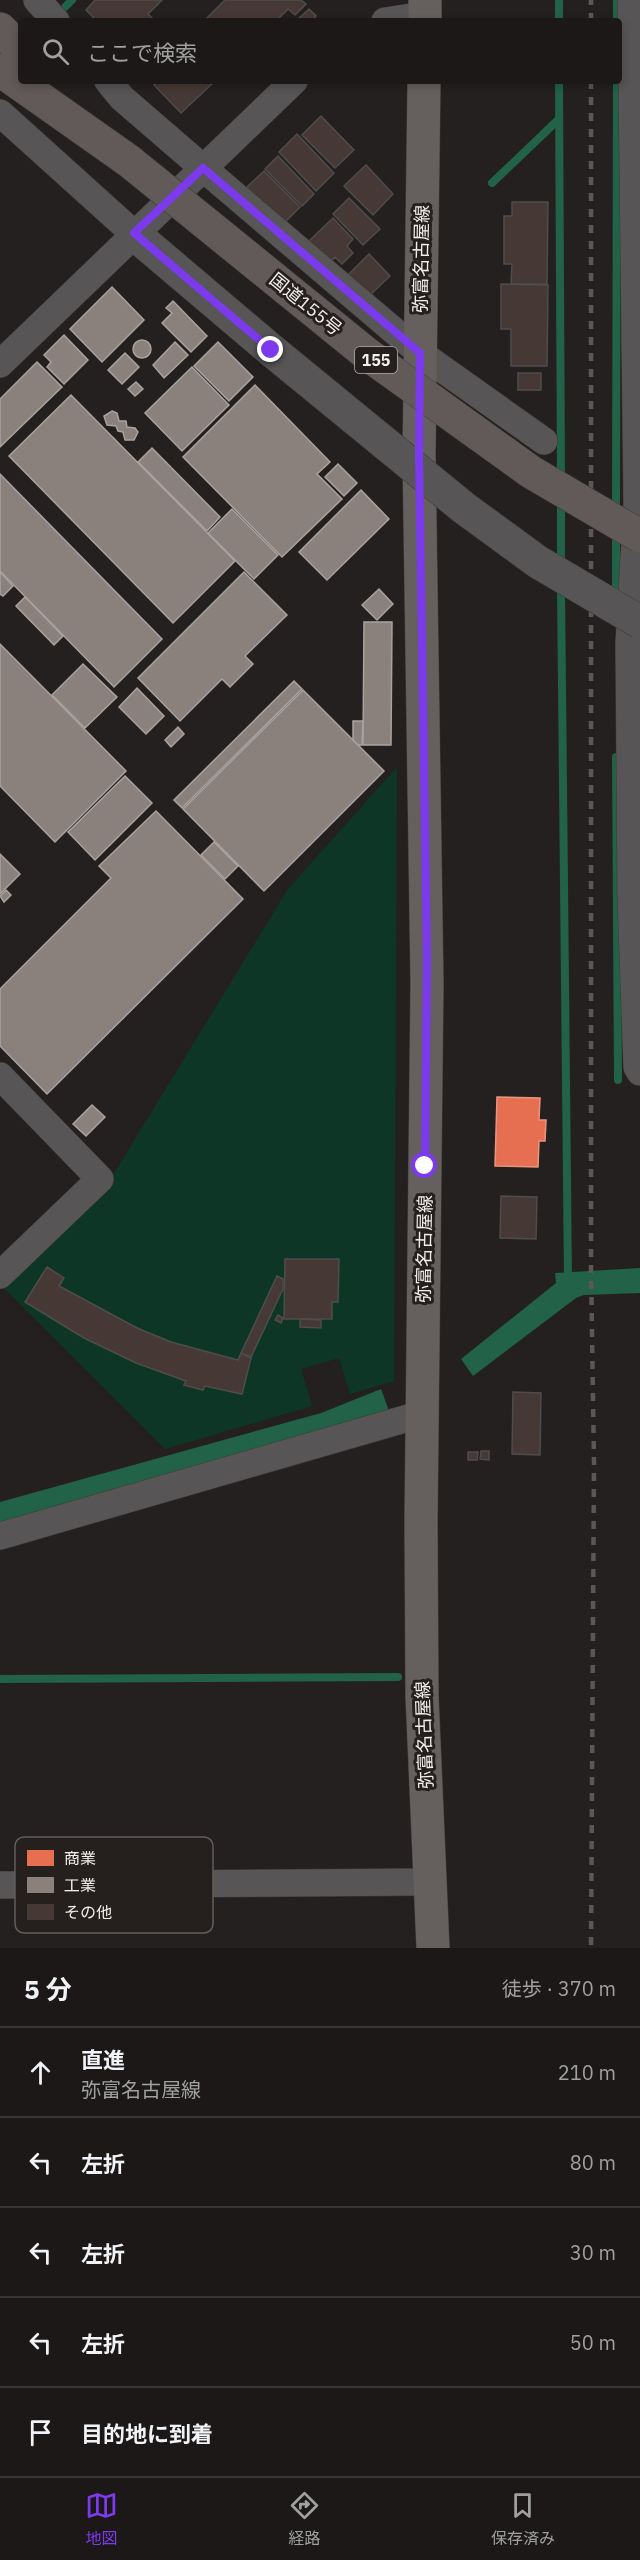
<!DOCTYPE html>
<html lang="ja">
<meta charset="utf-8">
<style>
:root{--surface:#1b1817;--page:#282524;--text:#f1f3f6;--muted:#a0a0a1;--line:#393736;--accent:#7c3aed}
body{margin:0;font-family:"IBM Plex Sans","Noto Sans JP",sans-serif;background:var(--page);color:var(--text)}
.stop{position:absolute;width:18px;height:18px;margin:-14px;border:4px solid #7c3aed;border-radius:50%;background:#fff}
.stop.end{background:#7c3aed;border-color:#fff;box-shadow:0 2px 6px #0008}
.list{margin:0;padding:0;list-style:none}
h2{display:flex;justify-content:space-between;align-items:center;height:78px;margin:0;padding:0 24px;font-size:26px}
h2 small{font-size:20px;font-weight:400;color:var(--muted)}
.list li{display:grid;grid-template-columns:39px 1fr auto;gap:18px;align-items:center;box-sizing:border-box;height:90px;padding:0 24px;border-top:2px solid var(--line)}
.list b{display:block;font-size:22px;white-space:nowrap}
.list p{margin:0;font-size:20px;white-space:nowrap;color:var(--muted)}
.list em{font-size:20px;font-style:normal;color:var(--muted)}
.icon{flex:none;width:33px;height:33px;fill:none;stroke:currentColor;stroke-width:2;stroke-linecap:round;stroke-linejoin:round}
.map{position:relative;flex:none;width:640px;height:1948px;overflow:hidden}
.search{position:absolute;background:var(--surface);box-shadow:0 3px 9px #0003;left:18px;right:18px;top:18px;height:66px;display:flex;align-items:center;gap:15px;box-sizing:border-box;padding:0 21px;border-radius:6px;color:var(--muted);font-size:22px}
.sheet{height:528px;background:var(--surface)}
nav{display:flex;justify-content:space-around;align-items:center;box-sizing:border-box;height:84px;border-top:2px solid var(--line);background:var(--surface);font-size:16px;color:var(--muted)}
nav a{display:grid;justify-items:center;gap:3px}
nav .on{color:var(--accent)}
.map>svg:first-child{display:block}
.green{fill:#0e3626}
.water{fill:#216248}
.shops{fill:#e76f51;stroke:#ea9580;stroke-width:1.5}
.industry{fill:#8a817c;stroke:#a9a29e;stroke-width:1.5}
.lines{fill:none;stroke-linecap:round;stroke-linejoin:round}
.stream{stroke:#216248;stroke-width:8}
.building{fill:#463834;stroke:#4f4c4c;stroke-width:1.5}
.minor-casing{stroke:#3e3b3a;stroke-width:28}
.tertiary-casing{stroke:#3e3b3a;stroke-width:34}
.primary-casing{stroke:#3e3b3a;stroke-width:34}
.trunk-casing{stroke:#3e3b3a;stroke-width:34}
.minor{stroke:#575555;stroke-width:27}
.tertiary{stroke:#575555;stroke-width:33}
.primary{stroke:#655f5d;stroke-width:33}
.trunk{stroke:#625a58;stroke-width:33}
.rail{stroke:#5b5756;stroke-width:4.5;stroke-dasharray:8 8;stroke-linecap:butt}
.tertiary-bridge-casing{stroke:#3e3b3a;stroke-width:34;stroke-linecap:butt}
.trunk-bridge-casing{stroke:#3e3b3a;stroke-width:34;stroke-linecap:butt}
.tertiary-bridge{stroke:#575555;stroke-width:33}
.trunk-bridge{stroke:#625a58;stroke-width:33}
.route{stroke:#7c3aed;stroke-width:8}
.labels{text-anchor:middle;dominant-baseline:central;stroke-width:6;stroke-linejoin:round;paint-order:stroke}
.shield{fill:#251f1e;stroke:#b4b0af;stroke-width:1.5}
.shield-label{font-size:16px;font-weight:bold;fill:#f2eeed}
.street-label{font-size:18px;fill:#f2eeed;stroke:#251f1e}
.key{fill:#251f1e;stroke:#625d5c;stroke-width:1.5}
.key-label{font-size:16px;fill:#f2eeed}
</style>
<div class="map">
<svg width="640" height="1948" viewBox="0 0 640 1948">
<rect width="100%" height="100%" fill="#24201f"/>
<polygon class="green" points="397,767 394,1381 350,1394 339,1358 301,1369 312,1406 165,1449 0,1284 113,1175 288,889"/>
<g class="water">
<polygon points="640,1268 640,1293 584,1295 576,1298 473,1376 461,1359 556,1283 555,1273"/>
<polygon points="381,1389 389,1411 0,1525 0,1502 321,1413"/>
</g>
<polygon class="shops" points="497,1097 540,1098 539,1120 546,1120 545,1141 539,1141 538,1167 495,1166"/>
<g class="industry">
<polygon points="112,287 144,320 102,362 70,329"/>
<polygon points="173,301 207,336 191,352 162,323 172,313 166,308"/>
<polygon points="64,335 88,360 64,384 47,367 51,362 44,355"/>
<circle cx="142" cy="349" r="9"/>
<polygon points="175,342 188,355 164,378 153,365"/>
<polygon points="218,342 253,377 229,401 194,366"/>
<polygon points="125,353 139,367 122,384 108,370"/>
<polygon points="37,362 62,387 0,447 0,399"/>
<polygon points="192,367 229,405 182,451 145,413"/>
<polygon points="136,382 143,389 135,396 128,389"/>
<polygon points="255,385 330,462 317,474 342,499 282,557 183,457"/>
<polygon points="71,395 235,561 173,623 9,456"/>
<polygon points="112,411 117,413 119,421 126,421 127,427 135,428 138,432 134,440 125,440 123,432 118,431 116,426 107,425 104,416"/>
<polygon points="152,448 220,517 207,531 138,462"/>
<polygon points="338,464 357,483 344,496 325,477"/>
<polygon points="0,474 162,639 114,687 0,571"/>
<polygon points="361,490 389,519 327,580 299,552"/>
<polygon points="232,509 278,555 254,579 208,533"/>
<polygon points="0,572 13,586 3,596 0,594"/>
<polygon points="244,572 287,615 245,656 253,664 230,687 222,679 180,721 138,678"/>
<polygon points="379,589 393,604 377,620 362,605"/>
<polygon points="25,597 63,636 54,645 16,606"/>
<polygon points="364,622 392,622 391,745 363,745"/>
<polygon points="0,644 126,771 55,842 0,786"/>
<polygon points="83,664 117,697 85,728 52,695"/>
<polygon points="294,681 302,689 182,808 174,800"/>
<polygon points="137,688 164,716 146,734 119,707"/>
<polygon points="303,690 384,771 264,891 183,809"/>
<polygon points="353,721 363,721 362,745 358,745 353,740"/>
<polygon points="178,727 184,734 171,747 165,740"/>
<polygon points="125,776 152,803 95,860 68,832"/>
<polygon points="156,811 243,899 47,1094 0,1046 0,989 111,878 99,866"/>
<polygon points="214,842 238,866 225,879 201,855"/>
<polygon points="0,854 20,874 0,894"/>
<polygon points="6,890 11,895 4,902 0,896"/>
<polygon points="92,1105 105,1117 86,1136 73,1124"/>
</g>
<g class="lines">
<g class="stream">
<polyline points="65,7 72,0"/>
<polyline points="559,21 559,0"/>
<polyline points="617,21 617,0"/>
<polyline points="559,81 561,479"/>
<polyline points="492,183 559,119"/>
<polyline points="561,500 561,566"/>
<polyline points="616,511 617,81"/>
<polyline points="616,532 616,598"/>
<polyline points="561,587 568,1280"/>
<polyline points="616,757 618,1080"/>
<polyline points="0,1679 398,1677"/>
</g>
</g>
<g class="building">
<polygon points="95,0 162,0 148,14 155,21 97,21 86,10"/>
<polygon points="225,0 301,0 306,4 295,15 288,9 276,21 204,21"/>
<polygon points="309,9 316,16 311,21 296,21"/>
<polygon points="157,81 215,81 181,113 154,85"/>
<polygon points="321,116 354,150 335,168 302,135"/>
<polygon points="297,134 334,173 316,191 279,152"/>
<polygon points="278,156 314,194 302,206 265,169"/>
<polygon points="366,165 393,194 373,215 344,186"/>
<polygon points="264,171 300,207 283,224 247,187"/>
<polygon points="349,198 380,229 363,245 333,214"/>
<polygon points="512,202 548,202 547,284 511,284 512,264 504,264 504,216 512,216"/>
<polygon points="333,218 353,239 347,246 353,253 342,264 335,257 329,263 308,242"/>
<polygon points="369,254 390,276 368,297 348,275"/>
<polygon points="501,284 548,285 547,366 511,366 511,329 501,329"/>
<rect x="518" y="373" width="23" height="17"/>
<polygon points="501,1196 537,1197 536,1239 500,1238"/>
<polygon points="285,1259 339,1259 338,1302 332,1302 332,1319 284,1319"/>
<polygon points="47,1267 64,1278 59,1286 137,1328 171,1342 238,1360 241,1353 251,1358 242,1394 205,1386 203,1390 184,1385 186,1381 136,1363 84,1338 25,1302"/>
<polygon points="277,1276 283,1279 283,1289 251,1357 241,1353"/>
<polygon points="278,1315 283,1318 281,1323 275,1320"/>
<polygon points="300,1319 321,1320 321,1328 300,1327"/>
<polygon points="513,1392 541,1393 540,1455 512,1454"/>
<polygon points="481,1451 489,1451 489,1460 480,1459"/>
<polygon points="468,1452 478,1452 477,1460 468,1460"/>
</g>
<g class="lines">
<defs>
<g id="minor">
<polyline points="37,0 56,21"/>
<polyline points="631,0 637,505 629,643 631,898 637,1067 640,1072"/>
<polyline points="385,21 425,15"/>
<polyline points="108,81 122,98 203,168 420,353 544,441"/>
<polyline points="0,113 133,233"/>
<polyline points="0,364 294,81"/>
<polyline points="0,1076 100,1179 0,1275"/>
<polyline points="0,1536 422,1414"/>
<polyline points="0,1885 428,1882"/>
</g>
<polyline id="tertiary" points="133,233 271,350"/>
<g id="primary">
<polyline points="425,0 425,21"/>
<polyline points="424,81 419,456 427,983 421,1522 422,1696 433,1948"/>
</g>
<g id="trunk">
<polyline points="0,29 21,50"/>
<polyline points="0,70 129,161"/>
</g>
</defs>
<use href="#minor" class="minor-casing"/>
<use href="#tertiary" class="tertiary-casing"/>
<use href="#primary" class="primary-casing"/>
<use href="#trunk" class="trunk-casing"/>
<use href="#minor" class="minor"/>
<use href="#tertiary" class="tertiary"/>
<use href="#primary" class="primary"/>
<use href="#trunk" class="trunk"/>
<g class="rail">
<polyline points="591,21 591,0"/>
<polyline points="591,81 591,1267 594,1463 591,1948"/>
</g>
<defs>
<polyline id="tertiary-bridge" points="271,350 464,508 538,562 640,622"/>
<polyline id="trunk-bridge" points="129,161 367,354 531,472 640,536"/>
</defs>
<use href="#tertiary-bridge" class="tertiary-bridge-casing"/>
<use href="#trunk-bridge" class="trunk-bridge-casing"/>
<use href="#tertiary-bridge" class="tertiary-bridge"/>
<use href="#trunk-bridge" class="trunk-bridge"/>
</g>
<g class="lines">
<polyline class="route" points="271,350 134,233 203,168 420,353 419,456 427,958 425,1166"/>
</g>
<g class="labels">
<rect class="shield" x="355" y="347" width="42" height="26" rx="4.5"/>
<g class="shield-label">
<text x="376" y="360">155</text>
</g>
<g class="street-label">
<text transform="translate(421 259) rotate(-89)">弥富名古屋線</text>
<text transform="translate(306 304) rotate(39)">国道155号</text>
<text transform="translate(424 1249) rotate(-89)">弥富名古屋線</text>
<text transform="translate(424 1735) rotate(-92)">弥富名古屋線</text>
</g>
</g>
<rect x="15" y="1837" width="198" height="96" rx="9" class="key"/>
<rect x="27" y="1850" width="27" height="16" fill="#e76f51"/>
<rect x="27" y="1877" width="27" height="16" fill="#8a817c"/>
<rect x="27" y="1904" width="27" height="16" fill="#463834"/>
<g class="key-label">
<text x="64" y="1864">商業</text>
<text x="64" y="1891">工業</text>
<text x="64" y="1918">その他</text>
</g>
</svg>
<div class="stop" style="left:425px;top:1166px"></div>
<div class="stop end" style="left:271px;top:350px"></div>
<div class="search"><svg class="icon" aria-label="search" viewBox="0 0 24 24"><circle cx="10" cy="10" r="6"/><path d="M15 15l6 6"/></svg>ここで検索</div>
</div>
<section class="sheet">
<h2>5 分<small>徒歩 · 370 m</small></h2>
<ul class="list">
<li><svg class="icon" aria-label="ahead" viewBox="0 0 24 24"><path d="M12 20V5M6 11l6-6 6 6"/></svg><div><b>直進</b><p>弥富名古屋線</p></div><em>210 m</em></li>
<li><svg class="icon" aria-label="left" viewBox="0 0 24 24"><path d="M17 20v-9H6M10 6l-5 5 5 5"/></svg><div><b>左折</b></div><em>80 m</em></li>
<li><svg class="icon" aria-label="left" viewBox="0 0 24 24"><path d="M17 20v-9H6M10 6l-5 5 5 5"/></svg><div><b>左折</b></div><em>30 m</em></li>
<li><svg class="icon" aria-label="left" viewBox="0 0 24 24"><path d="M17 20v-9H6M10 6l-5 5 5 5"/></svg><div><b>左折</b></div><em>50 m</em></li>
<li><svg class="icon" aria-label="arrive" viewBox="0 0 24 24"><path d="M6 21V4h12l-3 4 3 4H6"/></svg><div><b>目的地に到着</b></div></li>
</ul>
</section>
<nav>
<a class="on"><svg class="icon" aria-label="map" viewBox="0 0 24 24"><path d="M3 6l6-2 6 2 6-2v14l-6 2-6-2-6 2zM9 4v14M15 6v14"/></svg>地図</a>
<a><svg class="icon" aria-label="directions" viewBox="0 0 24 24"><path d="M12 3l9 9-9 9-9-9zM9 14v-3h6M13 9l2 2-2 2"/></svg>経路</a>
<a><svg class="icon" aria-label="saved" viewBox="0 0 24 24"><path d="M7 4h10v16l-5-4-5 4z"/></svg>保存済み</a>
</nav>
